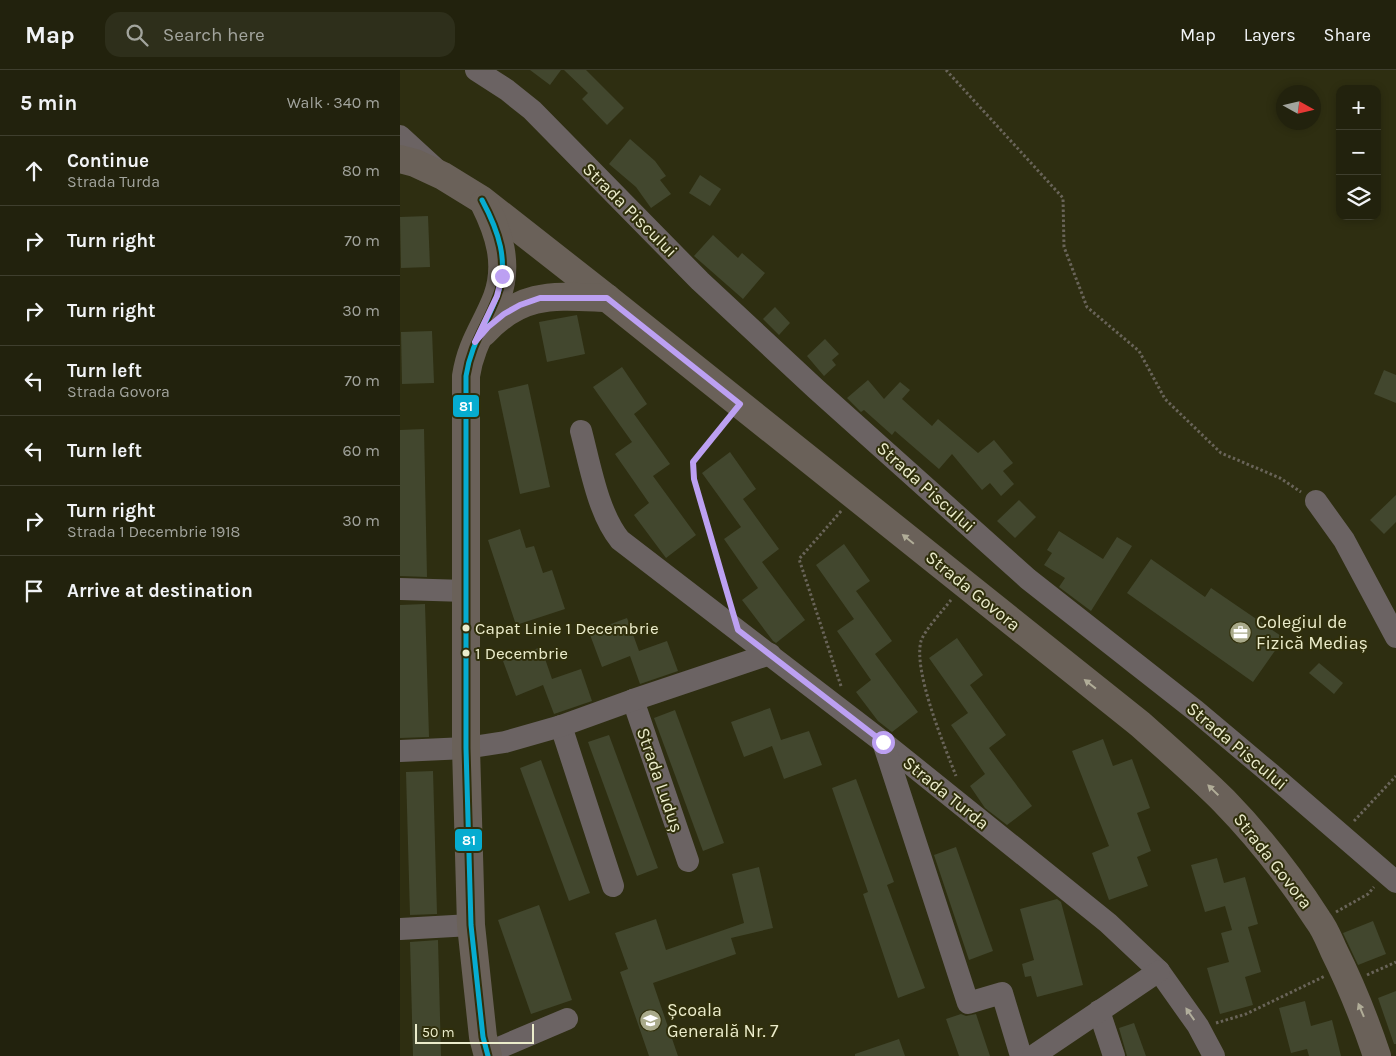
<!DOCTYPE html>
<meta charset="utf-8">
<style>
:root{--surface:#22220d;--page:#2e2f1b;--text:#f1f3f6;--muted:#a2a49d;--line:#3f3f2e}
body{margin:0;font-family:Karla,sans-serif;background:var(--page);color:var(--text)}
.controls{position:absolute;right:15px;top:15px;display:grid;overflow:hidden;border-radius:10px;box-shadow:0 2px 8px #0003}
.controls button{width:45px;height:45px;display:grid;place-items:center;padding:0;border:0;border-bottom:1px solid var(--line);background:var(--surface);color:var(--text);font:25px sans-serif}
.compass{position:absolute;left:876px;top:15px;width:45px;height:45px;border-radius:50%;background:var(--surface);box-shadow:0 2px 8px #0003;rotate:98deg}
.scale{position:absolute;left:15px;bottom:12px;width:119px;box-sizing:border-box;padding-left:5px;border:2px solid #ebeccb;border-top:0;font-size:14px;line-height:18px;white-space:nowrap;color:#ebeccb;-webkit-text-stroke:4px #302f0c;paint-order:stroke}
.stop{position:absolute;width:15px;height:15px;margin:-11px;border:4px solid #bca0f2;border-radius:50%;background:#fff}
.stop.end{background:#bca0f2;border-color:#fff;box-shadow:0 1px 5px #0008}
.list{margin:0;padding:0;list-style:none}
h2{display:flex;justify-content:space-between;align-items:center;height:65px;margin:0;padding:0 20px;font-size:21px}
h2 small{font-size:16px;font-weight:400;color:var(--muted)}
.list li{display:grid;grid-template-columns:32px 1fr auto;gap:15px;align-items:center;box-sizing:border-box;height:70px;padding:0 20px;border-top:1px solid var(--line)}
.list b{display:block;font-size:19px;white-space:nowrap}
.list p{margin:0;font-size:16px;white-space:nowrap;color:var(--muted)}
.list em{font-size:16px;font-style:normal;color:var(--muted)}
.icon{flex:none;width:28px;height:28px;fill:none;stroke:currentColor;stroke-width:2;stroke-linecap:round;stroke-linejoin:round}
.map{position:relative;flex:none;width:996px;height:986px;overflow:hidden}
header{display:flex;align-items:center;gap:30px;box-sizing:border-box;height:70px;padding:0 25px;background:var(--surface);border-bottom:1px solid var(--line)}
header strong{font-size:24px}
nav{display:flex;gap:28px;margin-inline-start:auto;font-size:18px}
.search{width:350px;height:45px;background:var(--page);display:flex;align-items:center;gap:12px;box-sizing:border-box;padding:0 18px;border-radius:15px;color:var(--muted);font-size:19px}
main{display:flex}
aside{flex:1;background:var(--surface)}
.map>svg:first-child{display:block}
.building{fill:#42472e}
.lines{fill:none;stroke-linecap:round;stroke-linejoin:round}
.path{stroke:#696459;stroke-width:3;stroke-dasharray:2.5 2.5;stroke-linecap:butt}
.minor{stroke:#6b6363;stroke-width:22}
.major{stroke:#6a6159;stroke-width:28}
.bus-1-casing{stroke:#302f0c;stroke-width:9}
.bus-1{stroke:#06acd0;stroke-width:5}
.oneway{fill:#b1ad98}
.oneway2{fill:#b1ae9c}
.route{stroke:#bca0f2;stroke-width:6}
.bus-dot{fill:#ebeccb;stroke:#302f0c;stroke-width:2}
.labels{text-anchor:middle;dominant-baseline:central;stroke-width:4;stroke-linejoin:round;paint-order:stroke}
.bus-label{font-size:17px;fill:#ebeccb;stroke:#302f0c;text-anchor:start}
.street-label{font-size:18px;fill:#ebeccb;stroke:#302f0c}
.poi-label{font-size:18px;fill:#ebeccb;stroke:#302f0c;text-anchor:start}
.line-badge{stroke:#302f0c;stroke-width:2}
.badge-label{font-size:14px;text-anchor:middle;font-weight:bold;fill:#fff}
</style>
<header>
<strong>Map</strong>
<div class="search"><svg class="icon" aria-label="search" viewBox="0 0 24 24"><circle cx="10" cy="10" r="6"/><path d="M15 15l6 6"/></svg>Search here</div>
<nav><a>Map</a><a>Layers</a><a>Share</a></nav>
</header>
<main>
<aside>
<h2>5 min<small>Walk · 340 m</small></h2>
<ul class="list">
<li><svg class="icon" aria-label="ahead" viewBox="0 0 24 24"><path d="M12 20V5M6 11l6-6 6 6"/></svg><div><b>Continue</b><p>Strada Turda</p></div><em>80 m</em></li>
<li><svg class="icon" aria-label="right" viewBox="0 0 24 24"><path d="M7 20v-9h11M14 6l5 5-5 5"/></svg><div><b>Turn right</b></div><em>70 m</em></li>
<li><svg class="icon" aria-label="right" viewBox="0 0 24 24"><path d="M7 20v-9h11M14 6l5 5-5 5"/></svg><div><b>Turn right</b></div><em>30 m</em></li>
<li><svg class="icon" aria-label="left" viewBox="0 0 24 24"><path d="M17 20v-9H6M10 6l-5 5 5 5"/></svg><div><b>Turn left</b><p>Strada Govora</p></div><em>70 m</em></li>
<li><svg class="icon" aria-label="left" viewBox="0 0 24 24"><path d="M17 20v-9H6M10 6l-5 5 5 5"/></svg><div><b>Turn left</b></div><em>60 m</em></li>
<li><svg class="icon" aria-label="right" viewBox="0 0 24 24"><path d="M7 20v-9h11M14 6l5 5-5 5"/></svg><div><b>Turn right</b><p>Strada 1 Decembrie 1918</p></div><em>30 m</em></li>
<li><svg class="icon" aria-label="arrive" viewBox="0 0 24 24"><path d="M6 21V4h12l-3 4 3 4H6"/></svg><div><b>Arrive at destination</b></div></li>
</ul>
</aside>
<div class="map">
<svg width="996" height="986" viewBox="0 0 996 986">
<rect width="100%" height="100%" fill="#2e2e11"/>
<g class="building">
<polygon points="130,0 161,0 150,15"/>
<polygon points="164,0 186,0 224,38 207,55 182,29 188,23"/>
<polygon points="230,69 255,91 266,106 260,110 271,124 251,138 236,117 209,94"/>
<polygon points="300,105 321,119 310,136 289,123"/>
<polygon points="28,146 30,197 1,198 0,147"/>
<polygon points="313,165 338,188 342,183 365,203 343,229 294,186"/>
<polygon points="375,237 390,253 379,265 363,249"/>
<polygon points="177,245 185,284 147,292 139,252"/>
<polygon points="32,261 34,313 2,314 1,262"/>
<polygon points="425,269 439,284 432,290 436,295 424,306 407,286"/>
<polygon points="222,297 247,334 234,344 270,394 253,406 296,465 266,488 234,445 249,433 215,384 232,372 193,317"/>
<polygon points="984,300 996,305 996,333 974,324"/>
<polygon points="468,310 484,329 500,312 510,320 502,329 532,356 538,349 578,383 594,370 613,393 603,401 614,414 601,426 590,413 582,420 552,384 539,399 495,361 492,365 464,340 461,342 447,328"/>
<polygon points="128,314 150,417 120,424 98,321"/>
<polygon points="24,359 27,507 0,506 0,360"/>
<polygon points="330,382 356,419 343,429 379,479 362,492 405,550 376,573 373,571 342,530 358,518 324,469 341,457 302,403"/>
<polygon points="996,425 996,452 984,464 970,450"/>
<polygon points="619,430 636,447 615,468 597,451"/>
<polygon points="120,459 126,478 134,476 143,503 152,500 165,539 116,555 88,470"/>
<polygon points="659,461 703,489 717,467 732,476 691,541 659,517 665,508 644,495 652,483 647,480"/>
<polygon points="444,474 470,511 456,521 492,571 475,584 518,642 492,662 478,651 456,622 471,610 437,561 454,549 416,495"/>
<polygon points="751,489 805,527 811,518 884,568 853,612 727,523"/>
<polygon points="25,534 29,667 0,668 0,535"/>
<polygon points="227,548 239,581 267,571 278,601 240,614 230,586 202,597 189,562"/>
<polygon points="557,568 583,605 570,615 606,665 589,678 632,736 607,755 585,738 570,716 585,704 551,655 568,643 529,588"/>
<polygon points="141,577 152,609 181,599 192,631 154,644 143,615 116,626 103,591"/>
<polygon points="919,593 943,613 934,624 909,603"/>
<polygon points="370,638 381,670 409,661 422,695 384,709 372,676 344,687 331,652"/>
<polygon points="275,640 324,773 303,781 254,648"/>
<polygon points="209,665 258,798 237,806 188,672"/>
<polygon points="703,669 713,696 732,689 750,738 737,743 751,781 737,787 748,816 709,830 692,783 709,776 672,681"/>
<polygon points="141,690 190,823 169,831 120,698"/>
<polygon points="33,701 37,844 10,845 6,702"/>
<polygon points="456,709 494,812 487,815 525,918 498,928 463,824 468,822 432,718"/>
<polygon points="556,777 593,881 569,890 534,785"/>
<polygon points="817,788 824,813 845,807 858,854 848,857 861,902 845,907 853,935 820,944 807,898 829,892 821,863 832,860 825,836 805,842 791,795"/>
<polygon points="359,797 373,858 331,868 336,884 253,913 278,986 249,986 220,902 228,899 215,863 256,849 266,880 344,853 332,804"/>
<polygon points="657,829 661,832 683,915 637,927 631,906 625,907 622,894 634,890 620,839"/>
<polygon points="139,835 172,930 131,944 98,850"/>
<polygon points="973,851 986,884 958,895 943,863"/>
<polygon points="38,870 41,986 13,986 10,872"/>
<polygon points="996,921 996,974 994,974 978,928"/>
<polygon points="905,931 911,956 932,950 941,986 909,986 907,979 891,983 879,938"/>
<polygon points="561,944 566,946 576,944 590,986 559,986 546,949"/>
<polygon points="734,953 746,986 727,986 719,958"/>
<polygon points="499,969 505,986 455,986 455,984"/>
</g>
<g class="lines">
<g class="path">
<polyline points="546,0 663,128 664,177 687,237 739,281 765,329 821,383 880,408 901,422"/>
<polyline points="326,351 293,392 294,409 329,530"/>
<path d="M 551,530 C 544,539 524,561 521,571 C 513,601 544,675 556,706"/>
<polyline points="441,616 399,489 442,440"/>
<polyline points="954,751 996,706"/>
<polyline points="936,842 968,824 974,817"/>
<polyline points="967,905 996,892"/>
<polyline points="816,953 846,944 925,906"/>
</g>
<g class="minor">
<polyline points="76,0 107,20 132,40 300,211 416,319 628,509 796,641 871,704 996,812"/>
<polyline points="0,66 36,99"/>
<path d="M 181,361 C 190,395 198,443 220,470 L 483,672 L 708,853 L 759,901 L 798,956 L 814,986"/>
<polyline points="916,431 944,470 996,567"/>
<polyline points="0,519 66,521"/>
<polyline points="233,630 288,791"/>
<polyline points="161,656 213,816"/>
<polyline points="483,672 568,933 602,923 621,986"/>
<polyline points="0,681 66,678 105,672 161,656 233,630 370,584"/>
<polyline points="0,859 71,855"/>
<polyline points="699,941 714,986"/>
<polyline points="87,983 167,949"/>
<polyline points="633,986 759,901"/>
</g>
<g class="major">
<path d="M 0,89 L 15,93 L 43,106 L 82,130 L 207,228 L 740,654 C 768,679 797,704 824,731 C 859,767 891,808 918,850 C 925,859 929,870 934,881 C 951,915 965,950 977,986"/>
<path d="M 84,133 C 99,163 109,194 97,227 C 86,256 71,273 66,306 L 66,678 L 71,855 L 83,967 L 88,986"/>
<path d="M 83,263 C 122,221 154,226 207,228"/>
</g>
<defs>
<path id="bus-1" d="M 82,130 C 98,160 110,192 97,226 C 86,256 71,273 66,306 L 66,678 L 71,855 L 83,967 L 88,986"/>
</defs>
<use href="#bus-1" class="bus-1-casing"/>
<use href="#bus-1" class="bus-1"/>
</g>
<defs><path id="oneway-solid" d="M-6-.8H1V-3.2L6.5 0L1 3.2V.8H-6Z" transform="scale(1.25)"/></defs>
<g class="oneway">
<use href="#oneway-solid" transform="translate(508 469) rotate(-141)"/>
<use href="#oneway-solid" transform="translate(690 614) rotate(-142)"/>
<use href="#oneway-solid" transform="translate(813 720) rotate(-136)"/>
<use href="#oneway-solid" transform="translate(961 940) rotate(-113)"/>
</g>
<use class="oneway2" href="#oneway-solid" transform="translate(790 944) rotate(-125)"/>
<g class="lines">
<polyline class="route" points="102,206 97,226 75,272 88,257 104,244 120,235 140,228 207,228 340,334 293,392 294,409 338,560 483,672"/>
</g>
<defs>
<symbol id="office-disc" viewBox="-11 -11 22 22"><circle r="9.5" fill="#a9aa8a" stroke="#302f0c"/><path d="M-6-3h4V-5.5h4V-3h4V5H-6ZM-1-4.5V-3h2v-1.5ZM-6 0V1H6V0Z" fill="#fff"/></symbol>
<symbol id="school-disc" viewBox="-11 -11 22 22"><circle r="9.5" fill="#a9aa8a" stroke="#302f0c"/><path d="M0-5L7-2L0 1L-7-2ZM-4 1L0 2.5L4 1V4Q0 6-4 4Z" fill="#fff"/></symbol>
</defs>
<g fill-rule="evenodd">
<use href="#office-disc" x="828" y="550" width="25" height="25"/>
<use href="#school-disc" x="238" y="938" width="25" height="25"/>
</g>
<g class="bus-dot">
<circle cx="66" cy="558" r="4.5"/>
<circle cx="66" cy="583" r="4.5"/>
</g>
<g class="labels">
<g class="bus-label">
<text x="75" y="558">Capat Linie 1 Decembrie</text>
<text x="75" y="583">1 Decembrie</text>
</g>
<g class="street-label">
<text transform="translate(230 140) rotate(45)">Strada Piscului</text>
<text transform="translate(526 417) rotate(42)">Strada Piscului</text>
<text transform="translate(573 521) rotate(39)">Strada Govora</text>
<text transform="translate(837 676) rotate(40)">Strada Piscului</text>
<text transform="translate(260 710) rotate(71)">Strada Luduș</text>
<text transform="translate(546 723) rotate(39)">Strada Turda</text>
<text transform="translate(873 791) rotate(52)">Strada Govora</text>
</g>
<g class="poi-label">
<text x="856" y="552">Colegiul de<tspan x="856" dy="21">Fizică Mediaș</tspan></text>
<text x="267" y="940">Școala<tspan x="267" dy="21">Generală Nr. 7</tspan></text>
</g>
</g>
<g class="line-badge">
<rect x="52" y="324" width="28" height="24" rx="5" fill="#06acd0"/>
<rect x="54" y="758" width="29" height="24" rx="5" fill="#06acd0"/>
</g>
<g class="badge-label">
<text x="66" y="341">81</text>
<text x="69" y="775">81</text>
</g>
</svg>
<div class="controls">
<button>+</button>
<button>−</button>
<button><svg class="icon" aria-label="layers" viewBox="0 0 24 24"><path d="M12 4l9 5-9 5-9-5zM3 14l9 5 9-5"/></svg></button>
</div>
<svg class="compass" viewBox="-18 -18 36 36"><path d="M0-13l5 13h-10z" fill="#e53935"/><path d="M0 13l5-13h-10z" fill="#a2a49d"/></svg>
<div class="scale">50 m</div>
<div class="stop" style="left:483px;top:672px"></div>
<div class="stop end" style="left:102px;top:206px"></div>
</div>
</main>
